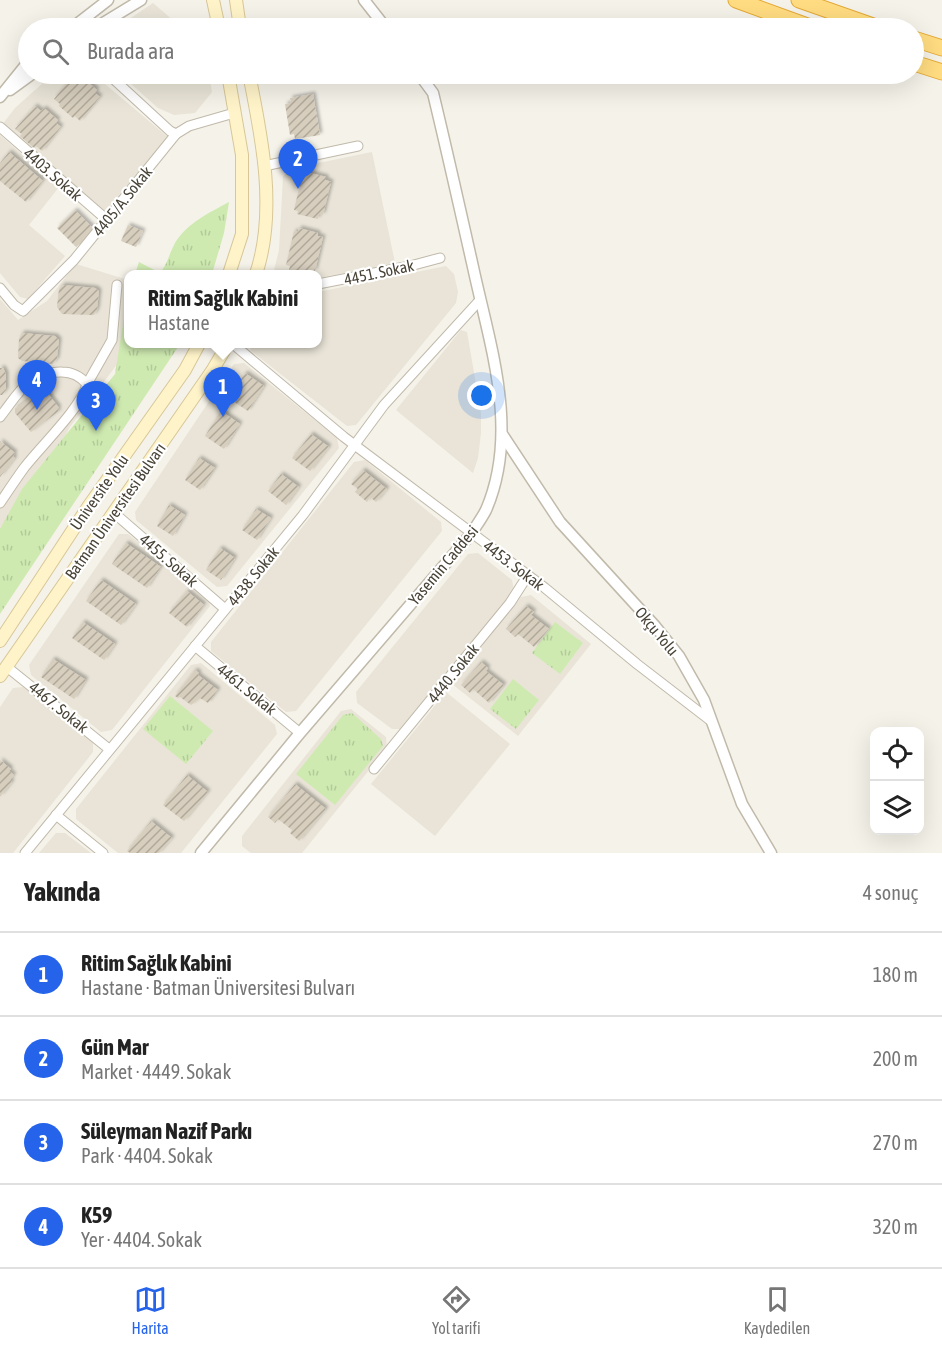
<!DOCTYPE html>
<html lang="tr">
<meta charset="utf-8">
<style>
:root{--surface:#fff;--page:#f2f2f2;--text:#222;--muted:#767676;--line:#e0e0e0;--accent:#2563eb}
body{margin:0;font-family:"Asap Condensed",sans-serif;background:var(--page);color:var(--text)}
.controls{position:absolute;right:18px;bottom:18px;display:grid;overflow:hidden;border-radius:12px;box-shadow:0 6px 24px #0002}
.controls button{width:54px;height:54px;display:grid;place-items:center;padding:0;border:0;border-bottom:2px solid var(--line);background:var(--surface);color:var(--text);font:30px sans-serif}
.you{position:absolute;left:482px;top:396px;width:21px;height:21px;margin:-15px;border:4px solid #fff;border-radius:50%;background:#1a73e8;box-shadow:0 0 0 9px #1a73e833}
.badge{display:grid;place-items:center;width:39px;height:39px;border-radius:50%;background:var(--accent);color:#fff;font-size:20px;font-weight:700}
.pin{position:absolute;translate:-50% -50px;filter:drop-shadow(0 2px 3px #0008)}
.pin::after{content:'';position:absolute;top:32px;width:21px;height:18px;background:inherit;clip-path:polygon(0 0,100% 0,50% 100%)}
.popup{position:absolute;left:124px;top:270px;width:198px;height:78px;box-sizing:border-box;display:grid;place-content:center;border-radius:12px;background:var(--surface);filter:drop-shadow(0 2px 4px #0005);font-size:20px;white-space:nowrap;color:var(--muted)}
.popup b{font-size:22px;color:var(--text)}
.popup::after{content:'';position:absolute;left:50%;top:100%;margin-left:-12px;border:12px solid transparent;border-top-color:var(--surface)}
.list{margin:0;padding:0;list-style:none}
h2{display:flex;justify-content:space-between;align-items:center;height:78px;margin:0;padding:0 24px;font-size:26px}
h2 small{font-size:20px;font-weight:400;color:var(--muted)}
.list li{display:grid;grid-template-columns:39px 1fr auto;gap:18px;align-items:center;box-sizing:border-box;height:84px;padding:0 24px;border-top:2px solid var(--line)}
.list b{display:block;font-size:22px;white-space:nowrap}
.list p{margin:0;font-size:20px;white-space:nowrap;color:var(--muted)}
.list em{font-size:20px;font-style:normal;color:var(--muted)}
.icon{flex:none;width:33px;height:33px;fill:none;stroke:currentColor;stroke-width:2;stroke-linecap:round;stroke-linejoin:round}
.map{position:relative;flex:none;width:942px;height:853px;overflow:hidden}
.search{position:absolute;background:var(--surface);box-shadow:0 6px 24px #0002;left:18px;right:18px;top:18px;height:66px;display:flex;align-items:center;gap:15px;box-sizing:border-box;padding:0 21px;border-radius:33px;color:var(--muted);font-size:22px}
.sheet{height:414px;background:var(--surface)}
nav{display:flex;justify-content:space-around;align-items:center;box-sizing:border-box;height:84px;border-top:2px solid var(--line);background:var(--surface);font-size:16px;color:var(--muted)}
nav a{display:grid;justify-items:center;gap:3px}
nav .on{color:var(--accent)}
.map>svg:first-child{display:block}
.residential{fill:#e9e4d7}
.grass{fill:url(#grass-tufts)}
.building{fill:url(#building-hatch);filter:url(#shadow)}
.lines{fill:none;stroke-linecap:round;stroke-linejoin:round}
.minor-casing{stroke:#c1baab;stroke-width:11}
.tertiary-casing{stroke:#c1baab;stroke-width:13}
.secondary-casing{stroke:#d7c798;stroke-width:14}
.trunk-casing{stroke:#e3a935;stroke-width:17}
.minor{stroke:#fff;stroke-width:9}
.tertiary{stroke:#fff;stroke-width:10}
.secondary{stroke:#fff4c9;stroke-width:12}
.trunk{stroke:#ffdc81;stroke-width:15}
.labels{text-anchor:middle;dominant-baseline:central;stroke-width:4.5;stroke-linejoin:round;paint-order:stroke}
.street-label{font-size:16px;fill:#494337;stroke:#fff}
</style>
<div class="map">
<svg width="942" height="853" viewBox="0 0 942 853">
<defs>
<pattern id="grass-tufts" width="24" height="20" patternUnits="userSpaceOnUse" patternTransform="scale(1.5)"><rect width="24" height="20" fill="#cfeab1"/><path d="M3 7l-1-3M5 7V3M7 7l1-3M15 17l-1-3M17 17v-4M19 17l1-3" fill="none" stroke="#b3ca99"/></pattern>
<pattern id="building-hatch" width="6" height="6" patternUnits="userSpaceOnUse" patternTransform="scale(1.5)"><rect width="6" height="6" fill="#d7cebe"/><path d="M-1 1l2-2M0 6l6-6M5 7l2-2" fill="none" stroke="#b0a99b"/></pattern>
<filter id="shadow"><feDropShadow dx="2.5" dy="-2.5" stdDeviation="1.5" flood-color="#0004"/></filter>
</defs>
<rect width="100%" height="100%" fill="#f5f2e9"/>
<g class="residential">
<polygon points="153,3 182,28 116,28"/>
<polygon points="53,74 93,74 169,138 104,212 2,125 15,108"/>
<polygon points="120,74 209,74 212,92 195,113 174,115 158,108"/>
<polygon points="0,135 59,187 29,225 65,256 28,299 20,297 0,273"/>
<polygon points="372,152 395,263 318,278 318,274 273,274 279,250 283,177 289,169"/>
<polygon points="76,264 128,280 128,317 118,363 70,427 0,556 0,299 18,320 47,301"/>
<polygon points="446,266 454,274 458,292 456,303 356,425 347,426 251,351 249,344 318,344 318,292"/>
<polygon points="461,330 467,332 481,413 481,433 478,458 473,473 396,410"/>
<polygon points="244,363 337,438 339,448 227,586 217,587 136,520 135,512 234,364"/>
<polygon points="365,460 441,522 442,531 296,711 286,712 211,651 211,642 354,462"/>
<polygon points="119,534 128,534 209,598 210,606 112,730 101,732 31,675 29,665"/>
<polygon points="478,553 512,580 514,590 402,729 392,729 357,703 356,692 468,554"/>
<polygon points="531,595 591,644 518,736 452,684 521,597"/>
<polygon points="201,663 275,725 277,734 181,853 118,853 76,819 76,809 191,665"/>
<polygon points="23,687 93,742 93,752 13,853 0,853 0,707 13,688"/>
<polygon points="446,692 510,744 435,836 371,784"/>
<polygon points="351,709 386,737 387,748 302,853 251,853 242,846 242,836 341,711"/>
<polygon points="56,833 65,833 91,853 39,853"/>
</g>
<g class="grass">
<path d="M 229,202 L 224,233 L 212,274 L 135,274 L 139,262 L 160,273 C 168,263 169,254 175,243 C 187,223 209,213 229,202 Z"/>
<polygon points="128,293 128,344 180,344 0,614 0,529 22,489 115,374"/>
<polygon points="555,622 583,643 560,674 532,653"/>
<polygon points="513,679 539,700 516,729 490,709"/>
<polygon points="170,696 213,731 186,764 143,729"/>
<polygon points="352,713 381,739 383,746 335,805 296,774 343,715"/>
</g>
<g class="building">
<polygon points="73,75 80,81 82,77 97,90 95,93 100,97 80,121 75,116 73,118 59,106 60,104 54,99"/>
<polygon points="313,94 320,135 295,139 294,134 290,135 285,104 291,103 290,98"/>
<polygon points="35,106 41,111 44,108 58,120 56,123 61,127 42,151 36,146 34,148 20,136 22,134 15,129"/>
<polygon points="9,152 43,181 26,202 0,181 0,163"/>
<polygon points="307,172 326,177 326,180 331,182 323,215 319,214 318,219 297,214 298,211 294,210 302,176 306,176"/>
<polygon points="75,210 94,229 76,247 57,228"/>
<polygon points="128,225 143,231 136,247 121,241"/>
<polygon points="299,228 318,233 318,236 323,237 315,271 311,270 310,274 289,270 290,266 286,265 294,231 298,232"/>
<polygon points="63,285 95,288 99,291 97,310 94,315 62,314 57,307 59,289"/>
<polygon points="22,333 55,336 59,340 57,359 53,364 22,361 18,358 19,339"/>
<polygon points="0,368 3,368 6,374 6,390 2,395 0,395"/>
<polygon points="245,373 264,386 248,411 228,398"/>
<polygon points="42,389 44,392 46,391 59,408 57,409 59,411 31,432 15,413 15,409"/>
<polygon points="221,411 240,424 224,449 205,436"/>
<polygon points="311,434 329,447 310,471 292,458"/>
<polygon points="0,441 15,453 13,456 15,458 0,477"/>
<polygon points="199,458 215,468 200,490 185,480"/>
<polygon points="363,470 387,489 376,502 370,497 367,502 355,492 358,489 351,484"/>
<polygon points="281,474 299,487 286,505 268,491"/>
<polygon points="169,505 185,515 173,536 157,526"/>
<polygon points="256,509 271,518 257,540 242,530"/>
<polygon points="126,543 161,567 147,588 112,564"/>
<polygon points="220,548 235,558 221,580 206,570"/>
<polygon points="101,580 136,604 121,625 86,601"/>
<polygon points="187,591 204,605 187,627 169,613"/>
<polygon points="526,606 534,612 531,615 549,629 534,647 518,634 515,637 506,629"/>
<polygon points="83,622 115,644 104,660 72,638"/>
<polygon points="53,659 86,680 74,699 41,677"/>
<polygon points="481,662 488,668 486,671 504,685 489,703 473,689 470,693 461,685"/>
<polygon points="195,670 199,673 198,675 218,690 208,703 200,698 191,705 180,697 178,698 175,696"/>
<polygon points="0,760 11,769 9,771 14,775 10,780 12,782 0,797"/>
<polygon points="187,775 208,792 184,821 163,805"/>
<polygon points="295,784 326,809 299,841 290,833 292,830 278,819 275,823 268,817"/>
<polygon points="151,821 172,838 159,853 130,853 127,851"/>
</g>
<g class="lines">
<defs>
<g id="minor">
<polyline points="108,74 170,131 176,134"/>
<polyline points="0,127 107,220"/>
<polyline points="264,166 358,146"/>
<polyline points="318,284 410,266 440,258"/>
<polyline points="0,288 14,305 23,311 74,260 176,134 189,126 234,113"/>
<polyline points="233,344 344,437 545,588 637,664 711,721"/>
<polyline points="87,384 112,340 117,285"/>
<path d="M 0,417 C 19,393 28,371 62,372 C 73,372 80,376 87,384 C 82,407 40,447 24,468 C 16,479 8,491 0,503"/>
<polyline points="113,512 225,609"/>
<polyline points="195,646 300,733"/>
<polyline points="7,667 109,749"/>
<polyline points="374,769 510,603 528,575"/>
<polyline points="56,815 103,853"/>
<polyline points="25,853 303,515 384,405 480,300"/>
</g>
<g id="tertiary">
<polyline points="364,0 386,28"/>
<polyline points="72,28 108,0"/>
<polyline points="95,28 141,0"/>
<polyline points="10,90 32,74"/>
<polyline points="0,97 28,62"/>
<polyline points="502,434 560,522 655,626 679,656 704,700 742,804 771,853"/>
<path d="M 201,853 L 300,733 L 471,534 C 476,526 482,518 486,510 C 520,431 490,346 473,267 C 460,209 447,151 433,93 L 419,74"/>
</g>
<g id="secondary">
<polyline points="213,0 219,28"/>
<polyline points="236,0 240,28"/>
<polyline points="228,74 242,155 242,234 229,274"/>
<path d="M 249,74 C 262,138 277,211 256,274"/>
<polyline points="0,641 88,507 185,370 199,344"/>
<polyline points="0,676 212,371 228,344"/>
</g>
<g id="trunk">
<polyline points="736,0 813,28"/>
<polyline points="799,0 879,28"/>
<polyline points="914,39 942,48"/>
<polyline points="914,63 942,72"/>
</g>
</defs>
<use href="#minor" class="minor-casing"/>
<use href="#tertiary" class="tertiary-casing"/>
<use href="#secondary" class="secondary-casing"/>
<use href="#trunk" class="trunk-casing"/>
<use href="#minor" class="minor"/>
<use href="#tertiary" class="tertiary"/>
<use href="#secondary" class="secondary"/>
<use href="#trunk" class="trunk"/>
</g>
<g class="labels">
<g class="street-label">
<text transform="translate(53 174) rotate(41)">4403. Sokak</text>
<text transform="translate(122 201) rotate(-51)">4405/A. Sokak</text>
<text transform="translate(379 272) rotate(-12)">4451. Sokak</text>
<text transform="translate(99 492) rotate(-55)">Üniversite Yolu</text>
<text transform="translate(115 511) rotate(-55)">Batman Üniversitesi Bulvarı</text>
<text transform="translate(169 560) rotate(41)">4455. Sokak</text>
<text transform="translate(443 565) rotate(-50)">Yasemin Caddesi</text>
<text transform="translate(514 565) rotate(37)">4453. Sokak</text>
<text transform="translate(253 576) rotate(-51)">4438. Sokak</text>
<text transform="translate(657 631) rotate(50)">Okçu Yolu</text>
<text transform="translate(453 673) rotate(-51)">4440. Sokak</text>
<text transform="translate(247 689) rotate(39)">4461. Sokak</text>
<text transform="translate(59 707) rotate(39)">4467. Sokak</text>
</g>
</g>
</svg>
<div class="controls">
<button><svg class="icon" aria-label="locate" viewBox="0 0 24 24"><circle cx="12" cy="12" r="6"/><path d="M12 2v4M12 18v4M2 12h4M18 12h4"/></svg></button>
<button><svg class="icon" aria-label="layers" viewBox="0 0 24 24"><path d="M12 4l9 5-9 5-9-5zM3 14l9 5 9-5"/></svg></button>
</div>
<div class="you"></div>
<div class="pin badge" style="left:223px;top:417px">1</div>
<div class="popup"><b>Ritim Sağlık Kabini</b>Hastane</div>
<div class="pin badge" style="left:298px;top:189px">2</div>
<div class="pin badge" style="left:96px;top:431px">3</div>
<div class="pin badge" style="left:37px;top:410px">4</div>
<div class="search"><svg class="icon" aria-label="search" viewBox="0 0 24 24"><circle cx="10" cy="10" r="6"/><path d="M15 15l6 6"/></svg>Burada ara</div>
</div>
<section class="sheet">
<h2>Yakında<small>4 sonuç</small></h2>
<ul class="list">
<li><span class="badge">1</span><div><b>Ritim Sağlık Kabini</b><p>Hastane · Batman Üniversitesi Bulvarı</p></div><em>180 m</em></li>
<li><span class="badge">2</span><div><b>Gün Mar</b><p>Market · 4449. Sokak</p></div><em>200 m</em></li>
<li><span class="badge">3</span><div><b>Süleyman Nazif Parkı</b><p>Park · 4404. Sokak</p></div><em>270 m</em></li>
<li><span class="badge">4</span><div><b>K59</b><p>Yer · 4404. Sokak</p></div><em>320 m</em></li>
</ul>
</section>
<nav>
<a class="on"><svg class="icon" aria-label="map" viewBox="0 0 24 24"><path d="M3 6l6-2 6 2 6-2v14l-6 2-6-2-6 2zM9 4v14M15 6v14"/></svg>Harita</a>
<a><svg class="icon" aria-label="directions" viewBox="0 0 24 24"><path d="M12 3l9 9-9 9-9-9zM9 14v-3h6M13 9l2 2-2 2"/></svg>Yol tarifi</a>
<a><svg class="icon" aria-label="saved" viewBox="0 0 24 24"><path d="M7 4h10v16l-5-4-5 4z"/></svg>Kaydedilen</a>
</nav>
